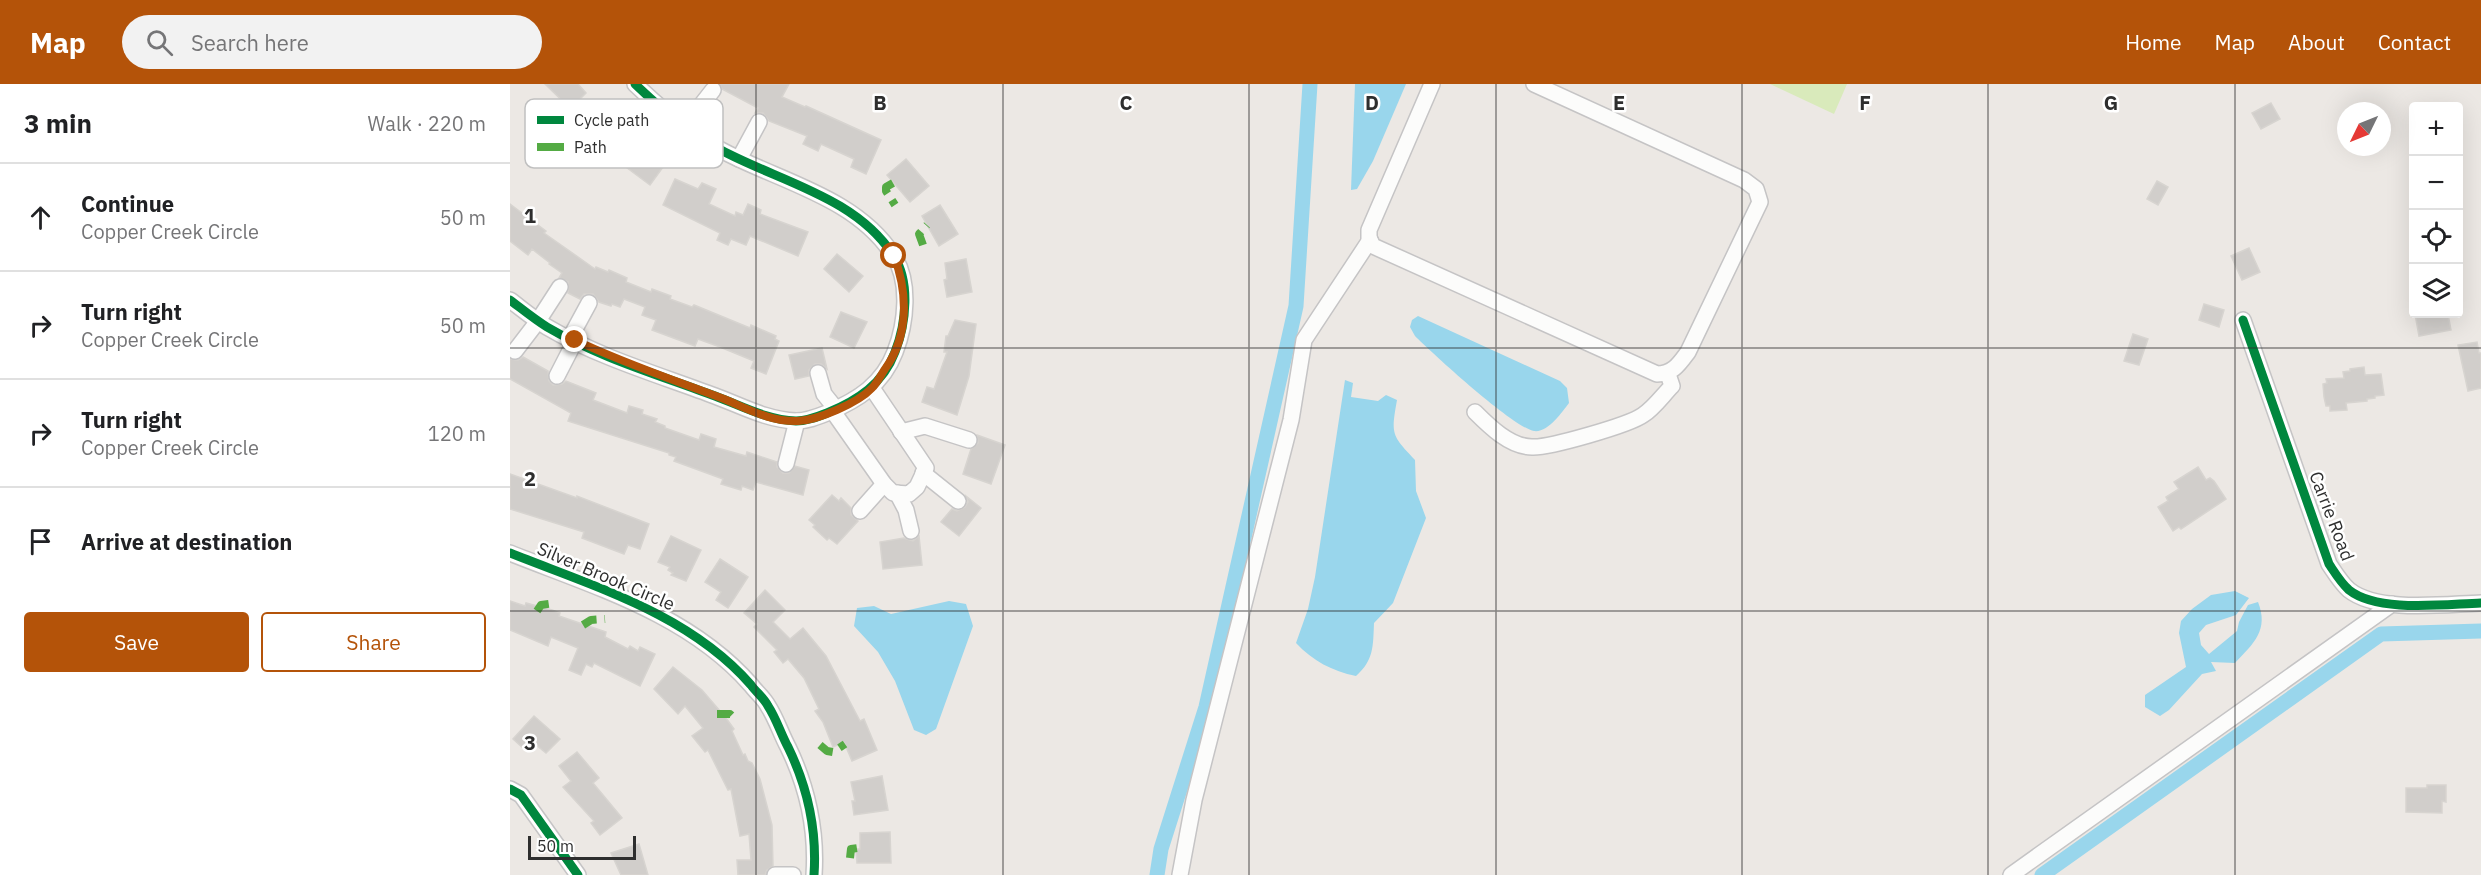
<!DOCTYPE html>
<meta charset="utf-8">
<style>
:root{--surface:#fff;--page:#f2f2f2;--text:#202124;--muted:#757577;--line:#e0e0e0;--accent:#b45309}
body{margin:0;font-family:"IBM Plex Sans",sans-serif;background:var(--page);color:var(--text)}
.controls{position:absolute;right:18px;top:18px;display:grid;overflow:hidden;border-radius:6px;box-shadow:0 6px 24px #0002}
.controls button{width:54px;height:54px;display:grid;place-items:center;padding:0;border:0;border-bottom:2px solid var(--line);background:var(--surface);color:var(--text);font:30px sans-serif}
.compass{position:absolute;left:1827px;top:18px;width:54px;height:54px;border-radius:50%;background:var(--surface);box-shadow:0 6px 24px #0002;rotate:227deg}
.scale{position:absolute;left:18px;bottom:15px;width:108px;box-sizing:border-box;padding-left:6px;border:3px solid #2e2e2e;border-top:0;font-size:16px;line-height:21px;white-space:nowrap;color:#2e2e2e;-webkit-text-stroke:4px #fff;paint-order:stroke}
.stop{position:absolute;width:18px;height:18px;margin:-14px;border:4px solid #b45309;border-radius:50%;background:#fff}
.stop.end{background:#b45309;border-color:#fff;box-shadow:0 2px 6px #0008}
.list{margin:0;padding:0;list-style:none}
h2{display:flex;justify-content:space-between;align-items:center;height:78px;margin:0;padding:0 24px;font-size:26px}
h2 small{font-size:20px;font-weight:400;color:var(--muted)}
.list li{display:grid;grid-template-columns:39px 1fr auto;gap:18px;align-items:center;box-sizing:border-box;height:108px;padding:0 24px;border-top:2px solid var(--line)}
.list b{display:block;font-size:22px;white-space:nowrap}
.list p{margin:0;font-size:20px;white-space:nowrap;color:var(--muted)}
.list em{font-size:20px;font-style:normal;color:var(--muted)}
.actions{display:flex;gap:12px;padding:18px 24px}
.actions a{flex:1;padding:14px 0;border:2px solid var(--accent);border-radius:6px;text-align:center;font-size:21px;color:var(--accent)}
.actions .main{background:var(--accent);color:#fff}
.icon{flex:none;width:33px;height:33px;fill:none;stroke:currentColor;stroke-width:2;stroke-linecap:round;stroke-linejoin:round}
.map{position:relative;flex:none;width:1971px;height:791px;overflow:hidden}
header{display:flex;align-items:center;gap:36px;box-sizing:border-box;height:84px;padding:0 30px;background:var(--accent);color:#fff}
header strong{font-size:28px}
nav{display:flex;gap:33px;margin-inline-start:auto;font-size:21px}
.search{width:420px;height:54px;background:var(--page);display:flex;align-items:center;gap:15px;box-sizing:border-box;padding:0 21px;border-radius:33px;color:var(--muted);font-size:22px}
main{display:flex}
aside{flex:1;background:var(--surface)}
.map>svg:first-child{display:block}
.pitch{fill:#d9eabb}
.water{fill:#99d6ec}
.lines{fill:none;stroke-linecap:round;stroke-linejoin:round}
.canal{stroke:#99d6ec;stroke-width:15}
.building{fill:#d1cecb;stroke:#d7d4d0;stroke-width:1.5}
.minor-casing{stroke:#c5c4c5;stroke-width:18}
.minor{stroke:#fcfcfb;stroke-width:15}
.quiet{stroke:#54ab44;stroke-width:8;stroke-dasharray:15 8;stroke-linecap:butt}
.cycleway-casing{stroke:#fff;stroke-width:13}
.cycleway{stroke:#00873e;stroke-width:9}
.route{stroke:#b45309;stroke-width:8}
.grid{fill:none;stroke:#2e2e2e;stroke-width:1.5;stroke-opacity:0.55}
.labels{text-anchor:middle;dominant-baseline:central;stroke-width:5;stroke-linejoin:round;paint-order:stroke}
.street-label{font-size:18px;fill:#2e2e2e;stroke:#fff}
.key{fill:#fff;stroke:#c0c0c0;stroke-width:1.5}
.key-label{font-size:16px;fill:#2e2e2e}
.grid-label{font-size:20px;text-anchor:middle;font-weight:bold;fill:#2e2e2e;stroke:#fff;stroke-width:5;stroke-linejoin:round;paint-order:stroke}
</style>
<header>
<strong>Map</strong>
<div class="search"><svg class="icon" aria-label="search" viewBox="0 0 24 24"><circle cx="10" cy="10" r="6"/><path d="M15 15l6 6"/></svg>Search here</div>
<nav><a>Home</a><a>Map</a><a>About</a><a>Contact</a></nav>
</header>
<main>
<aside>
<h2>3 min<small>Walk · 220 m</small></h2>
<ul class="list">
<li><svg class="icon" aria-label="ahead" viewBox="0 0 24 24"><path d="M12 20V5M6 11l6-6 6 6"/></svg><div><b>Continue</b><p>Copper Creek Circle</p></div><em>50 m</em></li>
<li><svg class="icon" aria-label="right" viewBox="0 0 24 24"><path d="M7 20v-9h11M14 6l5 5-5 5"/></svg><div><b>Turn right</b><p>Copper Creek Circle</p></div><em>50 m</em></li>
<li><svg class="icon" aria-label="right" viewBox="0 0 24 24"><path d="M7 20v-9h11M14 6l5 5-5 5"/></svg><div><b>Turn right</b><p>Copper Creek Circle</p></div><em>120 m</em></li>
<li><svg class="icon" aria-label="arrive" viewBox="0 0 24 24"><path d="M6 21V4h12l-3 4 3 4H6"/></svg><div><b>Arrive at destination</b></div></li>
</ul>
<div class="actions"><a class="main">Save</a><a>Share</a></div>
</aside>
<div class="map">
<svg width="1971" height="791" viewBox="0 0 1971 791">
<rect width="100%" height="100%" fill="#ece8e4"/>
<polygon class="pitch" points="1260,0 1337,0 1324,30"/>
<g class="water">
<polygon points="845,0 896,0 863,77 847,105 841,106"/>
<path d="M 908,232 L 1050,297 L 1057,304 L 1059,319 C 1052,328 1038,349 1024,347 C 1004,344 923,270 905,252 L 900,243 L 902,236 Z"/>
<path d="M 835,296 L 843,299 L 841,313 L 868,317 L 876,311 L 887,316 C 881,350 881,351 905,376 L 906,407 L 916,434 L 883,519 L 864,539 C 863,562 864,576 846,592 C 822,587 803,577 786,559 L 798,525 L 805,493 Z"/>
<path d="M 1725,507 L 1739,514 L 1726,531 L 1696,541 L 1689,549 L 1691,561 L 1699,570 L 1727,547 L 1729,538 L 1738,521 L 1748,518 C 1759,546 1744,559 1725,579 L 1701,578 L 1706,587 L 1692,590 L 1659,626 L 1650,632 L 1635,623 L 1635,611 L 1676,583 L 1669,549 L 1671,537 L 1682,525 L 1701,511 Z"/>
<polygon points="439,517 456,520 463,542 426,645 416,651 404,646 385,597 368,568 344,542 347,524 364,522 381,530"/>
</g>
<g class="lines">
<g class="canal">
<polyline points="647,791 651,765 696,623 786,222 800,0"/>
<polyline points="1532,791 1871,550 1971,547"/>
</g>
</g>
<g class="building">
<polygon points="35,0 68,0 76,9 70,15 100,43 106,35 118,46 112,53 133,69 136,65 156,79 140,101 97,69 94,73 63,47 72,36"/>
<polygon points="210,0 279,0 272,13 295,23 296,22 371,56 356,90 341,83 344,75 311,60 308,67 293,60 297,52 259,37 253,29 245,29 248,24 212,5"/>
<polygon points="1761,19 1770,35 1751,45 1742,29"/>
<polygon points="396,75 419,102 400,118 377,91"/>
<polygon points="165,95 188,105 192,99 206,105 199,120 225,132 226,128 233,131 238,120 251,126 250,130 298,148 288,172 240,152 236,161 221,155 218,161 207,156 210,149 153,121"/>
<polygon points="1647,97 1658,103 1648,121 1637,115"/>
<polygon points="0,120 36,147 34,149 85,185 86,183 98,188 99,186 117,194 116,198 141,208 142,205 161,212 160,215 182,223 184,221 240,244 241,241 266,252 265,255 269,257 256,290 241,284 244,277 210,263 188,255 185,262 142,246 146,236 132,231 135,223 114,215 110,223 102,220 101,222 89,218 83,210 74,210 70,215 58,209 58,198 49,194 52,189 39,180 40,179 22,165 18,171 0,157"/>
<polygon points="430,121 448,150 429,162 412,132"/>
<polygon points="1739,164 1750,188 1732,196 1721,172"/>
<polygon points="327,170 353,192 339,208 314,185"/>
<polygon points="456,175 462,208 437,213 434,196 437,195 435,179"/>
<polygon points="1694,220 1714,226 1709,243 1689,236"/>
<polygon points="331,228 357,238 344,264 320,253"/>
<polygon points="1905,230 1938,230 1941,246 1909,252"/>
<polygon points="445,236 466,240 459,292 447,331 412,318 417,303 424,305 437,268 434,268 436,252 438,252"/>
<polygon points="1623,250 1638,255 1629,281 1614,277"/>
<polygon points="1967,258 1969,269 1971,269 1971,304 1958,307 1948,261"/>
<polygon points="312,264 317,285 311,280 305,280 299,286 299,292 285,295 279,271"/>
<polygon points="13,273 38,287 39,297 43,301 52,300 56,297 86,309 83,316 117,329 119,322 133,326 132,330 147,335 145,338 155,342 155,344 189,356 191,350 206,355 204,363 236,372 237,368 267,378 267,383 273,389 279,389 285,382 299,386 293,411 246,398 243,406 232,402 231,406 211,400 213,395 164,377 166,373 159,371 159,369 58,337 61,329 0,295 0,275 8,276"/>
<polygon points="1854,283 1855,291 1871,290 1874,311 1865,312 1865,314 1857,315 1857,317 1836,319 1837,326 1820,327 1820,322 1816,322 1814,313 1813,300 1817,299 1816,295 1834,294 1833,288 1840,287 1840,285"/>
<polygon points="467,351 495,361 481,400 453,390 461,365 468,359"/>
<polygon points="1688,383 1696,396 1700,394 1704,397 1716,415 1671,445 1669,443 1663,447 1648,423 1658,417 1656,413 1669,405 1664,398"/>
<polygon points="0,390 67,414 67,412 139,440 130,465 118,461 114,470 72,454 74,448 0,425"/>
<polygon points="322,411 329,417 331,414 341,424 341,431 348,437 327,460 319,454 317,456 303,443 305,441 299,436"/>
<polygon points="456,412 471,424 449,452 431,438 442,425 447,427 455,423 458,418"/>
<polygon points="161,452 191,466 176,497 161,491 163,489 158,486 160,483 148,478"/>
<polygon points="409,452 412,481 373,485 370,458 394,454 403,457"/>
<polygon points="210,475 238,493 218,524 206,516 211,508 195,498"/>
<polygon points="255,506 275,526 263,538 280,555 293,544 316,572 350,637 354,635 367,666 342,677 334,658 323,663 313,638 305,627 309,625 294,594 278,575 273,579 264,568 267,566 244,543 247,540 234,529"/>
<polygon points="0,517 15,522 16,519 42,526 50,529 49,532 96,548 95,553 118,565 120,562 128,567 130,563 145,570 130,602 84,579 82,583 76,580 71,591 59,586 68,564 41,553 38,562 0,546"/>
<polygon points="163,583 192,606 216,634 224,645 222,647 233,671 235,670 238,677 242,679 250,695 262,741 263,782 257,786 255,791 228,791 227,776 241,776 239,750 230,752 221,705 218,706 198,666 195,668 182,652 193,644 175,622 168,630 144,605"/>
<polygon points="24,632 50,655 36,669 20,656 13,664 3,655"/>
<polygon points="67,668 89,694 83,699 112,734 90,751 81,739 84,737 53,703 61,697 49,682"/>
<polygon points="372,692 378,726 344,731 342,717 345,717 341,698"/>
<polygon points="1917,701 1936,701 1936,718 1932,717 1932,729 1896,728 1896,704 1917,704"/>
<polygon points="380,748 381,779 347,779 346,765 350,765 350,749"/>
<polygon points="129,760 138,791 111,791 101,769"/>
</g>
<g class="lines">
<defs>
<g id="minor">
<path d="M 922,0 L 859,146 L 859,154 L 863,162 L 1147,290 C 1163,290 1169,280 1178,268 L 1250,118 L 1246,105 L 1234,96 L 1024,0"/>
<polyline points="174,43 203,6"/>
<polyline points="229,75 249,38"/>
<path d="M 0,216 C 12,225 24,235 37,243 C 88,273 149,291 205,312 C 232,322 257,336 286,337 C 297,337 307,333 317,329 C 348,316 373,300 385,268 C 396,240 401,197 383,171 C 346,113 268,97 211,66 C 179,49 151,25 125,0"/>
<path d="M 1733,236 L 1819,480 C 1825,489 1831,499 1839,506 C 1868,529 1935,520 1971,519"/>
<polyline points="60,254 79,219"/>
<polyline points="5,267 28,237 50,203"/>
<polyline points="308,289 314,310 326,325"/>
<polyline points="47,292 65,257"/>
<polyline points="322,326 374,400 383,409 399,410 407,403 416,384 362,304"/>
<path d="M 965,328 C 979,342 1000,363 1022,363 C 1039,364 1119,341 1133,331 C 1144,324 1153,311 1162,302 L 1158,290"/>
<polyline points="391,348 415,342 459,356"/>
<polyline points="276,380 287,337"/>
<polyline points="413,389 448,417"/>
<polyline points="387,409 396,426 401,447"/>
<polyline points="350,427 374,400"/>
<path d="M 0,469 C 85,503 179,530 241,601 C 246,608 254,614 258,622 C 266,634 271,650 278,663 C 297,702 307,747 304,791"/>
<polyline points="0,705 11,711 68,791"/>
<polyline points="265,791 283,791"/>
<polyline points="670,791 684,716 781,336 794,256 860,156"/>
<polyline points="1501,791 1882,520"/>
</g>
</defs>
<use href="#minor" class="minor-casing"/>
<use href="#minor" class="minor"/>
<g class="quiet">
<polyline points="383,99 376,103 376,107 385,121"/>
<polyline points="413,161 409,150 417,141"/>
<polyline points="27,527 31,521 45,519"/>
<polyline points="73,541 81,536 95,535"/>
<polyline points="207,630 220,630 226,636"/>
<polyline points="310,661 317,667 323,668 335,660"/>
<polyline points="340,774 341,765 354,763"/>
</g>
<defs>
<g id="cycleway">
<path d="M 0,216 C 12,225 24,235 37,243 C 88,273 149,291 205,312 C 232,322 257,336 286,337 C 297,337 307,333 317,329 C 348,316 373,300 385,268 C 396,240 401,197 383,171 C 346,113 268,97 211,66 C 179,49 151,25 125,0"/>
<path d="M 1733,236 L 1819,480 C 1825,489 1831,499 1839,506 C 1868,529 1935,520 1971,519"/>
<path d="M 0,469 C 85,503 179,530 241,601 C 246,608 254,614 258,622 C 266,634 271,650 278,663 C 297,702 307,747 304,791"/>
<polyline points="0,705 11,711 68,791"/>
</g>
</defs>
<use href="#cycleway" class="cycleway-casing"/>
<use href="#cycleway" class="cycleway"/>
</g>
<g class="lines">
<path class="route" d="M 65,256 C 113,279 164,296 214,315 C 238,325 261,338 288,337 C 308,336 348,319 362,304 C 367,299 371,291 375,285 C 399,252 398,209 384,172"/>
</g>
<path class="grid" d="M 246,0 L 246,791M 493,0 L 493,791M 739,0 L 739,791M 986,0 L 986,791M 1232,0 L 1232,791M 1478,0 L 1478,791M 1725,0 L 1725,791M 0,264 L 1971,264M 0,527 L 1971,527"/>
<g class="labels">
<g class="street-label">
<text transform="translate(1822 432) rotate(69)">Carrie Road</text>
<text transform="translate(96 492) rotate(23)">Silver Brook Circle</text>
</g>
</g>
<rect x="15" y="15" width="198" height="69" rx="9" class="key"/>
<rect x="27" y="32" width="27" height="8" fill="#00873e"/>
<rect x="27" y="59" width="27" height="8" fill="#54ab44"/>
<g class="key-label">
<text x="64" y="42">Cycle path</text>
<text x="64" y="69">Path</text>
</g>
<g class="grid-label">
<text x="370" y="26">B</text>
<text x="616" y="26">C</text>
<text x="862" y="26">D</text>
<text x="1109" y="26">E</text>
<text x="1355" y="26">F</text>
<text x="1601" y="26">G</text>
<text x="20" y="139">1</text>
<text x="20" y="402">2</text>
<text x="20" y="666">3</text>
</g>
</svg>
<div class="controls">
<button>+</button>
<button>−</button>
<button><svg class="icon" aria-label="locate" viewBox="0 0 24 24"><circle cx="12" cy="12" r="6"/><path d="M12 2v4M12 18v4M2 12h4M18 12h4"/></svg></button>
<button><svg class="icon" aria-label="layers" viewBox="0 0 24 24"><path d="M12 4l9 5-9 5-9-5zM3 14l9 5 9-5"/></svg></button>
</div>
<svg class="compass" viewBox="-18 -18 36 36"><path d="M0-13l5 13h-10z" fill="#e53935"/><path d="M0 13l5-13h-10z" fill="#757577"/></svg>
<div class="scale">50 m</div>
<div class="stop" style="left:384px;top:172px"></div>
<div class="stop end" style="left:65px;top:256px"></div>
</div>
</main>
